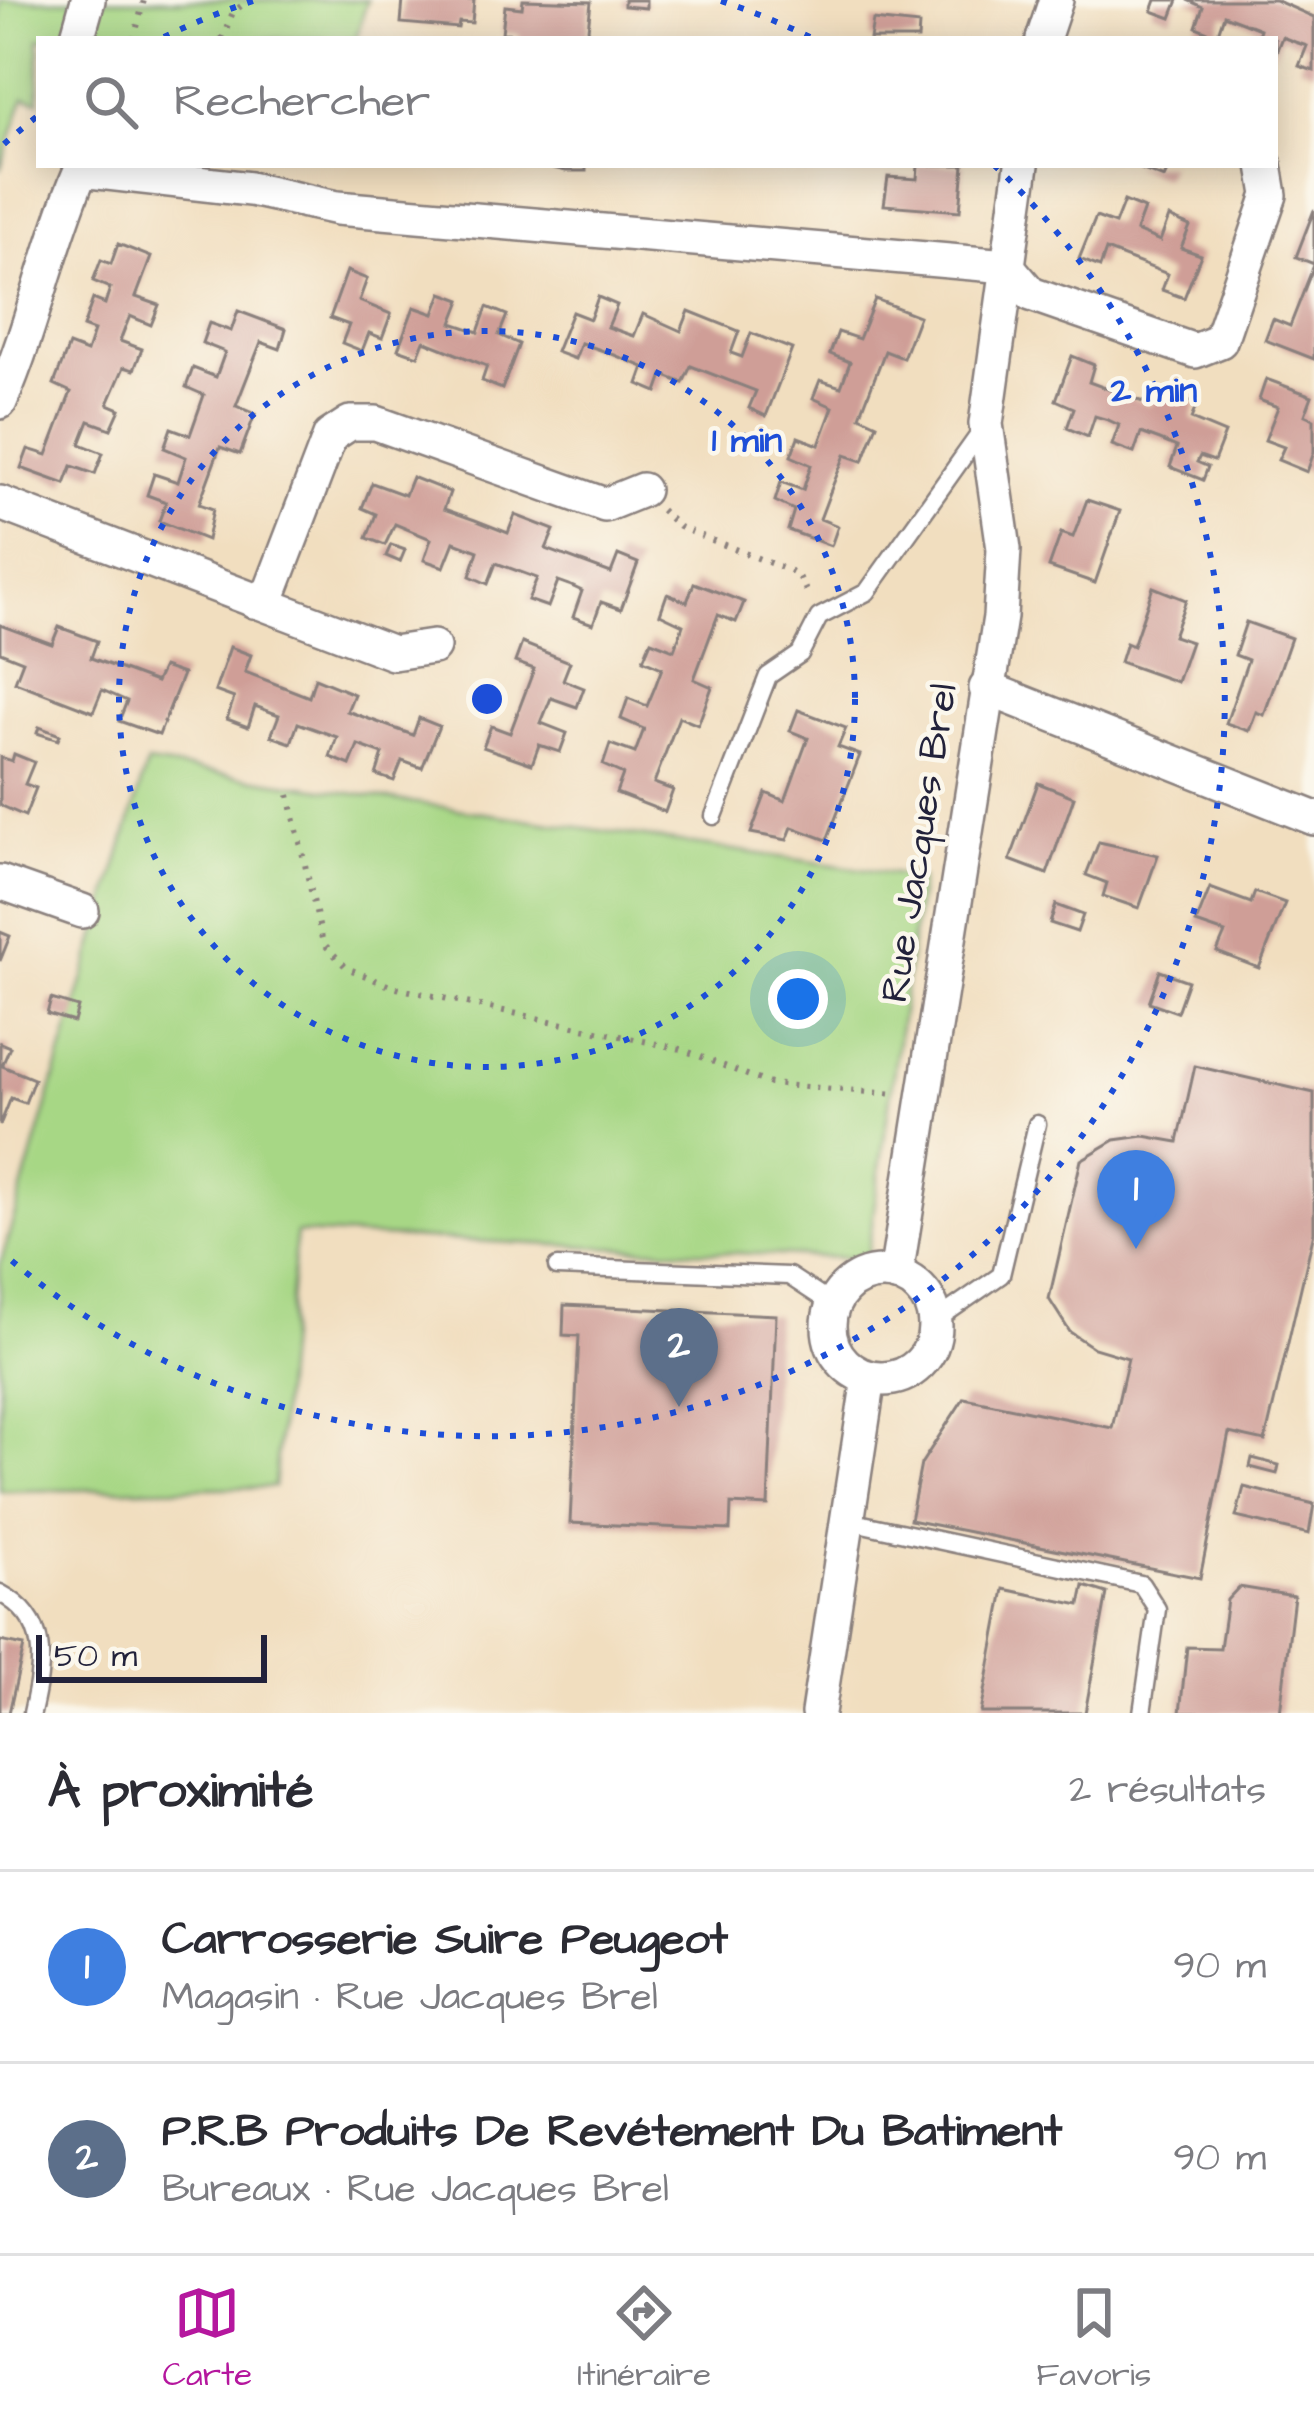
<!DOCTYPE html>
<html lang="fr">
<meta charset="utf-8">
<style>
:root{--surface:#fff;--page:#f7f7f7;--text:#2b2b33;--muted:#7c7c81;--line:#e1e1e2;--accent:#b5179e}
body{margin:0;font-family:"Architects Daughter",sans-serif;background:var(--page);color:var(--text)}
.scale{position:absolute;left:36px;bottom:30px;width:231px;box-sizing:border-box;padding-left:12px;border:6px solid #22223b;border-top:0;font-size:33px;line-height:42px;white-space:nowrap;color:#22223b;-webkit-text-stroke:9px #fbf7ec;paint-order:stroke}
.you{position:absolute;left:798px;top:999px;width:42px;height:42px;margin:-30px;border:9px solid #fff;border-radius:50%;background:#1a73e8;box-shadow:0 0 0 18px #1a73e833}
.badge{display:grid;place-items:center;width:78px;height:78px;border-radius:50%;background:var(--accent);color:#fff;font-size:39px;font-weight:700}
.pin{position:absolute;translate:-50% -99px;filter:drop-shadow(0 3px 6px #0008)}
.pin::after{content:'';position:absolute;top:63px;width:42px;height:36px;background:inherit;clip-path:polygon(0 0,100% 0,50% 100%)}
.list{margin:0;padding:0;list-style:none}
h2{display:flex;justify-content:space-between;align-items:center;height:156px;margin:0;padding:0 48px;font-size:51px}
h2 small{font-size:39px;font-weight:400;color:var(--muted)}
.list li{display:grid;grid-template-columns:78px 1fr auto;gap:36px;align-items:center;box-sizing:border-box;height:192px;padding:0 48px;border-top:3px solid var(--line)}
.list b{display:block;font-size:45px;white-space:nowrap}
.list p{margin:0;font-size:39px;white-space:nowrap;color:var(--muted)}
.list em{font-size:39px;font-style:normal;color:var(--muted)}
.icon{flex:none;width:66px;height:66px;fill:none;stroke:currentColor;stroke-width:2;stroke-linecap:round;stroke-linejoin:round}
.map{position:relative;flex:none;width:1314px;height:1713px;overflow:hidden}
.search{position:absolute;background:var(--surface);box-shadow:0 6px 30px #0003;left:36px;right:36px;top:36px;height:132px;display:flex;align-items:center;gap:30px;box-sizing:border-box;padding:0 42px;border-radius:0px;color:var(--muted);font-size:45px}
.sheet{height:540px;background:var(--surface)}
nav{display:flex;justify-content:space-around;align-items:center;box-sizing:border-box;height:168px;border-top:3px solid var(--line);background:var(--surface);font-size:33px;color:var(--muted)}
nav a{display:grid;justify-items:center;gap:6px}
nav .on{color:var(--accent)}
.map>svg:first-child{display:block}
.green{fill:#a7d785;stroke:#647c60;stroke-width:3}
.building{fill:#cf9e97}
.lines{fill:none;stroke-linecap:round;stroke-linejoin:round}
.lane-casing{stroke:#8a807d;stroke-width:21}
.street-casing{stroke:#8a807d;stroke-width:38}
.path{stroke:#8a807d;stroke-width:6;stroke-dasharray:3 9;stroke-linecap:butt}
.lane{stroke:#fff;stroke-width:16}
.street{stroke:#fff;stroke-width:33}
.ring{fill:none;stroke:#1d4ed8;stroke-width:6;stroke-dasharray:6 12}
.labels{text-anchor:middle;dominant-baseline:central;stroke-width:9;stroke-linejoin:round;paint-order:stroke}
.street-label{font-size:39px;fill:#22223b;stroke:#fbf7ec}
.centre{fill:#1d4ed8;stroke:#fbf7ec;stroke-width:6}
.ring-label{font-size:36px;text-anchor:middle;font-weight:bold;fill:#1d4ed8;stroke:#fbf7ec;stroke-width:9;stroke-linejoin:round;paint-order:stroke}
</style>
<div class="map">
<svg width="1314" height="1713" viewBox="0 0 1314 1713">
<rect width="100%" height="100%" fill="#fbf7ec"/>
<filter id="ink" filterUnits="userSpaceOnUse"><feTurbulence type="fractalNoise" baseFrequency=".00833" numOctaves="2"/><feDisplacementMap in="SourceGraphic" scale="24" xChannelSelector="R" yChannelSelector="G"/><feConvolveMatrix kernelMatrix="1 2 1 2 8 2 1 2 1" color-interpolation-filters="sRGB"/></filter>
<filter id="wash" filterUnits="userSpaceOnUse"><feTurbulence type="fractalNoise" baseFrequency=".004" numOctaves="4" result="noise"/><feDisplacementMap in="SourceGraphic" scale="48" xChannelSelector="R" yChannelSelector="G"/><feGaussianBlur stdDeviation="2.7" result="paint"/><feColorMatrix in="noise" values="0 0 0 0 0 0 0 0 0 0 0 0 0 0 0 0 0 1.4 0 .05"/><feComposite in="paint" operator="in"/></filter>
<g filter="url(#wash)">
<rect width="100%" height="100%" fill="#f1debf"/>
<g class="green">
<polygon points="0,0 367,0 356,39 39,39 39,101 24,98 0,170"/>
<polygon points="147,763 921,878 867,1259 296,1233 274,1487 0,1491 0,1265"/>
</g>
<g id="blocks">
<g class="building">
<polygon points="403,0 474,0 472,23 459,22 458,28 401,23"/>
<polygon points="523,0 591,2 587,39 519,39 520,34 502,33 505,6 522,8"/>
<polygon points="624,0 646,0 646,8 624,6"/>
<polygon points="1156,0 1178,0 1171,18 1152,11"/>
<polygon points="1187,0 1275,0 1314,17 1314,71 1299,66 1307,46 1295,42 1282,37 1275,55 1275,39 1257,39 1260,29 1224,15 1217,36 1196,27 1203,7"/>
<polygon points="873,20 919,25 918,39 870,39"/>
<polygon points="540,165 586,165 586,171 566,171"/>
<polygon points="929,165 964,165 960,211 884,205 888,177 917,179 918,166"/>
<polygon points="1131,165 1170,165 1164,178"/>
<polygon points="1124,201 1144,209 1136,231 1160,241 1169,217 1190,226 1181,248 1201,255 1184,298 1162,290 1168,274 1106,250 1100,267 1079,259 1096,217 1115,224"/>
<polygon points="1314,210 1314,264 1296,257"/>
<polygon points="118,244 151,257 136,297 159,305 151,325 130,316 125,328 120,341 142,349 134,370 124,367 108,404 120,409 111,429 89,421 80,444 103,453 95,474 72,466 65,484 21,468 28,449 47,455 71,392 54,384 69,345 87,352 94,331 83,327 93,299 105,304 110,288 93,281 101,260 111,264"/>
<polygon points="1314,265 1314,359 1265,340 1273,319 1290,326"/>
<polygon points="347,271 367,279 359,301 391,314 382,338 369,333 362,351 342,343 349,325 330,318"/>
<polygon points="442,293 461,300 452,323 464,327 478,332 487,307 507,315 499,335 519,344 502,389 482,381 487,366 454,353 424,341 418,356 398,349 414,307 434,314"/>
<polygon points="598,297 617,305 608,327 634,336 643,314 681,331 689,311 739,331 731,353 742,357 751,333 792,349 766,416 749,408 756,391 691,366 683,383 663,375 657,392 638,384 644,367 612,354 581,343 575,359 556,352 572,312 590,319"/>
<polygon points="875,299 919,316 903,358 885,351 860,416 877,424 863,461 845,455 832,487 820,519 838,526 831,546 788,530 794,510 775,501 781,482 803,490 811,465 791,456 798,437 819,445 833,407 813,398 820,380 841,387 850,362 830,354 838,332 859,339"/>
<polygon points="238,311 286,329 280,349 261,342 236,406 255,414 240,454 220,447 199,504 213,509 207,540 159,521 166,502 147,495 154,474 178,482 186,457 164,448 171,428 190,435 204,395 186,387 193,368 216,377 225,352 202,343 209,323 231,331"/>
<polygon points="1072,356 1094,365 1089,382 1151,405 1157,389 1197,404 1191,419 1225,433 1214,461 1200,456 1197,462 1208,467 1203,480 1170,467 1177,447 1160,440 1141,433 1134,453 1112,445 1119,425 1108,420 1095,416 1088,437 1067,428 1074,408 1056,400"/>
<polygon points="1266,379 1312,396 1305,415 1314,419 1314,452 1307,472 1278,460 1284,447 1265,440 1278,407 1259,400"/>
<polygon points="412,477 450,492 444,509 475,520 508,533 515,515 554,530 546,549 611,573 618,555 638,563 621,609 601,602 593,624 573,617 582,591 569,585 558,581 548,607 528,600 537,578 496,563 488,584 470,576 478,551 454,542 444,567 424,560 431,539 395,524 385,545 367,538 376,514 362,508 372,483 405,495"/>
<polygon points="1087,500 1120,511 1095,583 1049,567 1061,533 1073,537"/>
<polygon points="391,545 405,550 400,562 386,556"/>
<polygon points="694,583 744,602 736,622 718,615 694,679 712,687 698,725 679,717 654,783 673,790 665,812 616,793 623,774 603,765 610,744 635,753 644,729 621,719 628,698 647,706 655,687 662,668 643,660 651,641 674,650 679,637 683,625 660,614 667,594 687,602"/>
<polygon points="1153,587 1186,600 1173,636 1191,642 1177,682 1120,662 1126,643 1133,646"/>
<polygon points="1246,622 1291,638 1264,715 1256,712 1249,731 1226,723 1248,660 1235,655"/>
<polygon points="0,625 52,644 59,627 97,641 91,658 156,682 163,667 183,674 159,735 119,721 127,701 102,690 93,712 15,682 23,661 0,652"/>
<polygon points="522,643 570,662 563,680 584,688 577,707 551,698 541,723 567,733 560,752 539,745 532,764 483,747 491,726 510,733 534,669 515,662"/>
<polygon points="230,647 251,655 245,672 309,697 315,678 354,694 347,711 413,735 419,718 439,726 422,768 402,761 394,781 376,775 383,754 358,745 350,765 330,757 337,737 298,723 291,743 271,736 279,715 255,706 248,727 227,719 234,698 215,691"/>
<polygon points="798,710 846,728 838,747 860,755 827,840 792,827 787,840 751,833 766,793 785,801 808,738 790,731"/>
<polygon points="39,727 60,735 58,740 37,733"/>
<polygon points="14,754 34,762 25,784 36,788 25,816 0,805 0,757 12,761"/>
<polygon points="1038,783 1074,797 1047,874 1010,860"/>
<polygon points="1099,842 1158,855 1139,908 1103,896 1107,883 1086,875"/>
<polygon points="1210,888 1251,903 1255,892 1285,903 1259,968 1217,952 1225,933 1196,923"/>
<polygon points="1056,905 1083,915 1077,932 1050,923"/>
<polygon points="0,932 10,936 0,961"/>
<polygon points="1160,971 1188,981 1177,1012 1149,1002"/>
<polygon points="51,999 78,1007 74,1022 47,1014"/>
<polygon points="0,1043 10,1047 2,1066 34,1079 25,1103 11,1098 0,1125"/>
<polygon points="1195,1066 1314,1093 1314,1232 1265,1441 1229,1433 1200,1578 910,1520 921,1464 964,1398 1112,1428 1128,1358 1094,1348 1070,1332 1049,1299 1081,1160 1115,1140 1144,1136 1178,1142"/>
<polygon points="564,1305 776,1315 768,1506 731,1504 730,1530 570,1523 579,1336 563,1335"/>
<polygon points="1252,1458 1279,1465 1277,1474 1250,1467"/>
<polygon points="1244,1487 1314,1504 1309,1534 1236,1517"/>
<polygon points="1084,1586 1107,1593 1085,1713 981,1713 1004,1589 1080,1605"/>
<polygon points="1239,1587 1294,1596 1280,1713 1180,1713 1187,1647 1220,1648 1227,1600"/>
<polygon points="0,1641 24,1646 9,1713 0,1713"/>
</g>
</g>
</g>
<g filter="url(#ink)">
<use href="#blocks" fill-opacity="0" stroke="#8a807d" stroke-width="3"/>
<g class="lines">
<defs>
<g id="lane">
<polyline points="714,816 768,676 800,654 819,617 867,592 983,429"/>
<polyline points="557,1267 789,1276 833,1305"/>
<polyline points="935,1321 1001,1275 1037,1124"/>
<polyline points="849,1521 1141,1584 1157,1609 1142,1713"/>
<path d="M 0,1593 C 51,1620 43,1664 32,1713"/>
</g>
<g id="street">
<polyline points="77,39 88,0"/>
<polyline points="1043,39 1056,0"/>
<polyline points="1007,266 1031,294 1195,351 1220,341 1270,195 1265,165"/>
<path d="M 0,402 C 33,326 49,245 81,170 L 250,189 L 337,208 L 1007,266"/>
<polyline points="0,503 393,653 433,647"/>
<polyline points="254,601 270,593 330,436 350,423 376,423 605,505 642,490"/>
<polyline points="986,688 1314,818"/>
<polyline points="0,882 82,911"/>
<circle cx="882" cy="1326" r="53"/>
<polyline points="896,1275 1000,617 1004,549 986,424 1022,165"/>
<polyline points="818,1713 869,1378"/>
</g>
</defs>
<use href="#lane" class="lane-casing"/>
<use href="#street" class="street-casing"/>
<g class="path">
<polyline points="134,39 144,0"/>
<polyline points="222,39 233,12 249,0"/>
<polyline points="661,510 679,527 798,574 809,597"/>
<polyline points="289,795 323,943 347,968 392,987 681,1049 770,1084 895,1094"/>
</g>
<use href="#lane" class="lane"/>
<use href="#street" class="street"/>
</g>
</g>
<g class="ring">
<circle cx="487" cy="699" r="368"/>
<path d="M4 144A736 736 0 0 1 39 115M164 37A736 736 0 0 1 253 1M721 1A736 736 0 0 1 810 37M994 165A736 736 0 0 1 4 1254"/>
</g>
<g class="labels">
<g class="street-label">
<text transform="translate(920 843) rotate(-81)">Rue Jacques Brel</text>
</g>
</g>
<circle cx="487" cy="699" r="18" class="centre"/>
<g class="ring-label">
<text x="1154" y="401">2 min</text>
<text x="747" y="451">1 min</text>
</g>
</svg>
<div class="scale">50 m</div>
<div class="you"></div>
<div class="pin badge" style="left:1136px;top:1249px;background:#3f7fe0">1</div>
<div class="pin badge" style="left:679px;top:1407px;background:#5c6f8a">2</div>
<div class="search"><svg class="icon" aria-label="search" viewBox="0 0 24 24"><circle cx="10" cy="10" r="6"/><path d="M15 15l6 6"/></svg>Rechercher</div>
</div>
<section class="sheet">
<h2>À proximité<small>2 résultats</small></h2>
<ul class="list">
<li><span class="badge" style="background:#3f7fe0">1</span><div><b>Carrosserie Suire Peugeot</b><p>Magasin · Rue Jacques Brel</p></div><em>90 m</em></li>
<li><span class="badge" style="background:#5c6f8a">2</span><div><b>P.R.B Produits De Revétement Du Batiment</b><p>Bureaux · Rue Jacques Brel</p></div><em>90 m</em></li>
</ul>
</section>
<nav>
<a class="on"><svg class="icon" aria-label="map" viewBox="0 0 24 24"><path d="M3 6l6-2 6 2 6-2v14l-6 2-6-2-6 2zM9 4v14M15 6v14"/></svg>Carte</a>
<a><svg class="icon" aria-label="directions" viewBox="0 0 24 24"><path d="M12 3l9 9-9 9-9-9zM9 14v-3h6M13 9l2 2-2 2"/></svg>Itinéraire</a>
<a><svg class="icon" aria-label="saved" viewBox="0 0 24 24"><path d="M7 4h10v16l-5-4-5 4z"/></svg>Favoris</a>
</nav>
